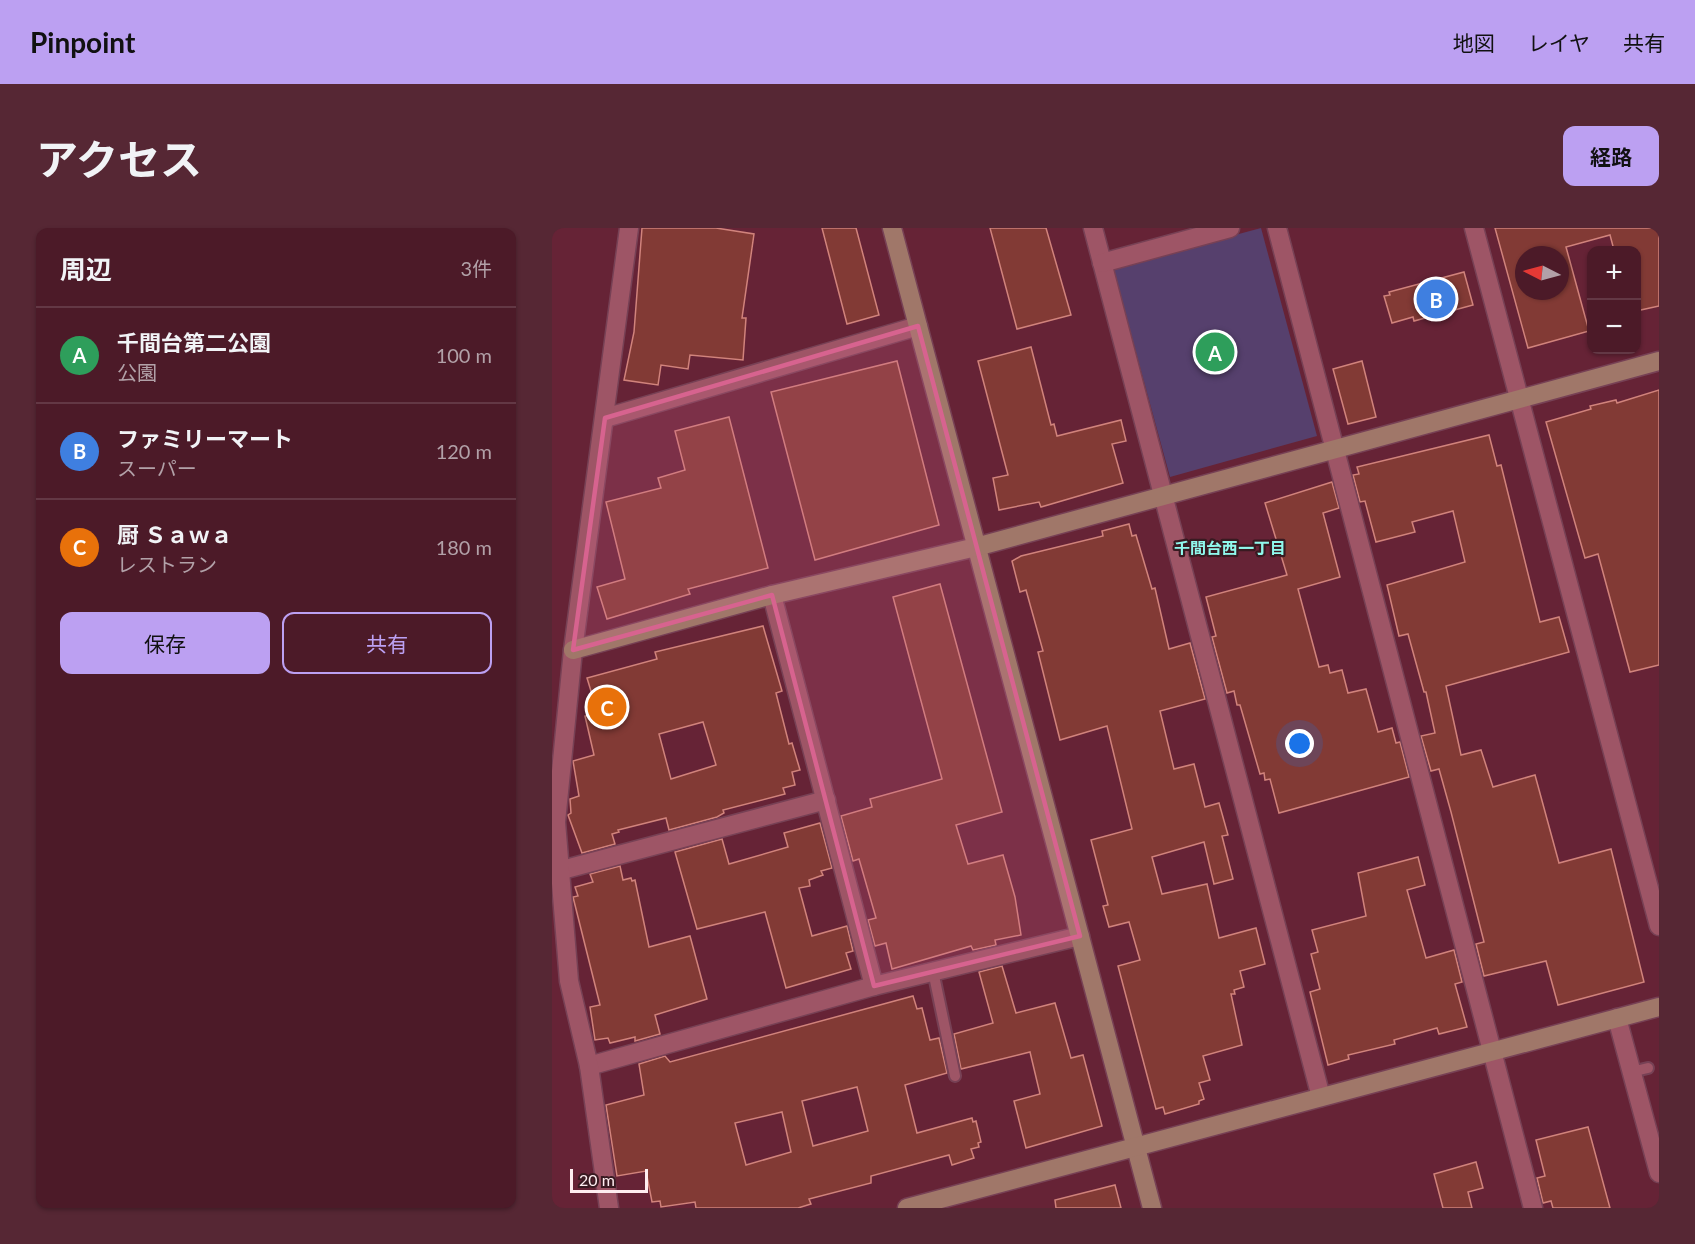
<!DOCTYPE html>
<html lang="ja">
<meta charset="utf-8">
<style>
:root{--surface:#4c1a28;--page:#562734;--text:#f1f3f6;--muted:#b2a1a8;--line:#633845;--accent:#bca0f2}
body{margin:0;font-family:Lato,"Noto Sans JP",sans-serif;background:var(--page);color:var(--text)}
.controls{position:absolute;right:18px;top:18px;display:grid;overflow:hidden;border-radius:12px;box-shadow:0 2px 4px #0004}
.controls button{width:54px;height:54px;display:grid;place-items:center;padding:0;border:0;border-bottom:2px solid var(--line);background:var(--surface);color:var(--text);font:30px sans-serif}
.compass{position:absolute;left:963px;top:18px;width:54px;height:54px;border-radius:50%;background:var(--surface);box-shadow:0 2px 4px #0004;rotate:276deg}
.scale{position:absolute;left:18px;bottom:15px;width:78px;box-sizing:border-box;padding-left:6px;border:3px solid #feedf0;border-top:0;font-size:16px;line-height:21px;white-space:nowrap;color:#feedf0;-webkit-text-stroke:4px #381a21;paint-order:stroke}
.you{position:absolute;left:748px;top:516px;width:21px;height:21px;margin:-15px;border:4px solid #fff;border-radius:50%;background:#1a73e8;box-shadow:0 0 0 9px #1a73e833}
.badge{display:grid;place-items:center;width:39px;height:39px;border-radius:50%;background:var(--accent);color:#fff;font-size:20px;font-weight:700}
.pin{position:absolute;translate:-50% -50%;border:3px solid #fff;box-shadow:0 2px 6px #0006}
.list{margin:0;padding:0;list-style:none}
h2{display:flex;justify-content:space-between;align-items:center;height:78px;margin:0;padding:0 24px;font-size:26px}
h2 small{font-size:20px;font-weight:400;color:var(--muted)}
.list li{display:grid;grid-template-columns:39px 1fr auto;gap:18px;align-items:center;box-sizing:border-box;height:96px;padding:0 24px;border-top:2px solid var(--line)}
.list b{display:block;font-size:22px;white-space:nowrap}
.list p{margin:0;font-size:20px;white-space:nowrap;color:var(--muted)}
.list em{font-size:20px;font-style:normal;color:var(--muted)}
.actions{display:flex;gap:12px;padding:18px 24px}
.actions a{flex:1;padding:14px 0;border:2px solid var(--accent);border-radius:12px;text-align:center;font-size:21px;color:var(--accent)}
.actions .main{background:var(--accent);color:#111}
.map{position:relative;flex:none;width:1107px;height:980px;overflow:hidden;border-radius:12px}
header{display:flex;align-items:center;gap:36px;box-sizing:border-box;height:84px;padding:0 30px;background:var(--accent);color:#111}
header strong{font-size:28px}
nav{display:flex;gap:33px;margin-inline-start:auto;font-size:21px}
.intro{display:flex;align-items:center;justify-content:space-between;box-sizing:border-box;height:144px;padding:0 36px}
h1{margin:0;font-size:42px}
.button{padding:15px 27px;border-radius:12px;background:var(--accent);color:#111;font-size:21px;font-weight:700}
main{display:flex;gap:36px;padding:0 36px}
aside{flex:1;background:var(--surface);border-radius:12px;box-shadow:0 2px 4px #0004}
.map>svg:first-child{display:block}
.green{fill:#56406d}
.building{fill:#823a35;stroke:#d1837c;stroke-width:1.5;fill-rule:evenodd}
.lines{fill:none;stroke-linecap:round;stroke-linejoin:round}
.lane-casing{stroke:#774155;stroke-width:14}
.street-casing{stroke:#774155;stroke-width:21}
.secondary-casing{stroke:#774155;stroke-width:21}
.lane{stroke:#9e5566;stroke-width:10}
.street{stroke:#9e5566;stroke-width:18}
.secondary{stroke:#a07769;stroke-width:18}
.marked{fill:#d7638f;fill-opacity:0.2;stroke:#d7638f;stroke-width:4.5;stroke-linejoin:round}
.labels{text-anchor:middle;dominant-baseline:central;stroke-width:4.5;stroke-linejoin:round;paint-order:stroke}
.neighbourhood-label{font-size:16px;font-weight:bold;fill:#90f9ed;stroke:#381a21}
</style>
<header>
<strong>Pinpoint</strong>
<nav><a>地図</a><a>レイヤ</a><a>共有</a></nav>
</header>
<div class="intro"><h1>アクセス</h1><a class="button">経路</a></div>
<main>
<aside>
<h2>周辺<small>3件</small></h2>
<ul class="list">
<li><span class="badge" style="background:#2e9e5b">A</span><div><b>千間台第二公園</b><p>公園</p></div><em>100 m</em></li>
<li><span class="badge" style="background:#3f7fe0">B</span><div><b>ファミリーマート</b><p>スーパー</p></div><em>120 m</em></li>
<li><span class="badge" style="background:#e8710a">C</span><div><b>厨 Ｓａｗａ</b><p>レストラン</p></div><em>180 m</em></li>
</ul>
<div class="actions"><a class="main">保存</a><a>共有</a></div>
</aside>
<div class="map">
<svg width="1107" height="980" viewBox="0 0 1107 980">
<rect width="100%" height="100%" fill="#662336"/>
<polygon class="green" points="709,0 765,208 618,249 561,40"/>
<g class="building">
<polygon points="90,0 164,0 202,6 190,90 194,90 191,132 138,127 136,141 109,137 106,157 72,152 82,104"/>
<polygon points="270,0 304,0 327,87 295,96"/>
<polygon points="438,0 494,0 519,87 465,101"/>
<path d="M 943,0 L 1107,0 L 1107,78 L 1084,83 L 1084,22 L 1062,22 L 1058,7 L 1014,19 L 1037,103 L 976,120 ZM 972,27 L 1008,27 L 1008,63 L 972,63 Z"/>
<polygon points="912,44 921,77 862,93 861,89 840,95 832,68 838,67 837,64"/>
<polygon points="479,119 499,197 502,196 505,208 569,192 574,213 560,216 571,255 489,279 487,274 447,282 441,250 456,247 426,133"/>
<polygon points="345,133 387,297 263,332 219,164"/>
<polygon points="810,133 824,189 796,196 781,141"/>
<polygon points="1107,162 1107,437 1078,444 1046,326 1033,330 994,194 1039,181 1038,178 1064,172 1065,175"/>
<polygon points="177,189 216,340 136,361 138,366 55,391 45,359 73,351 54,274 109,260 106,250 133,242 123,203"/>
<polygon points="937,207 945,238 949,237 988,394 1007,389 1017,424 894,458 909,527 929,522 941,559 983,547 1007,635 1059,621 1092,754 1006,777 994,733 932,748 924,716 932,714 899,584 887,541 879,543 869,508 883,505 874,464 872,464 856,406 847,408 835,357 913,334 901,283 860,294 863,304 824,314 813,273 808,274 801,247 807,246 805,239"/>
<polygon points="780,254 787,280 771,285 788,349 746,361 767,439 776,437 778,445 790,442 796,465 814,461 826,504 840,500 844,515 848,514 857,549 727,585 718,551 713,552 712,545 708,546 688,477 685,477 682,463 675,465 660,409 664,408 654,369 735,347 713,275"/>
<polygon points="577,296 580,308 584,307 600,361 603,360 617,421 638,415 653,471 608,483 622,541 642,536 653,579 667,575 676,607 670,608 681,651 662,656 652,614 600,629 610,666 655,656 667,710 704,700 713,736 688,743 692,759 682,762 683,766 679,766 690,817 651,828 658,852 647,855 652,871 647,873 647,876 613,886 611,879 604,881 566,738 588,732 577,694 557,699 551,678 556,677 539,612 580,601 555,498 508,512 486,424 491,423 474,362 468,364 460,333 469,328 551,308 550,303"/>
<polygon points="388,356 450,584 404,597 416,636 451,627 463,669 469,707 443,712 444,717 421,722 419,718 340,741 334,715 323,718 316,692 324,690 307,631 301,633 289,588 320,579 318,571 390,551 341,369"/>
<path d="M 211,398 L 230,463 L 224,465 L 237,516 L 240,515 L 248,542 L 240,544 L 243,557 L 231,560 L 233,566 L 171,582 L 172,585 L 165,589 L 117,602 L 114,590 L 66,602 L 67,604 L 60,606 L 63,616 L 30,625 L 16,587 L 19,585 L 18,571 L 27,568 L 21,533 L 42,527 L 33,488 L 46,486 L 35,450 L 105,431 L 103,424 ZM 151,494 L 164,537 L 119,551 L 107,506 Z"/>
<polygon points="268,595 280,640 269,643 271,647 257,652 258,658 247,660 260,708 295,698 301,723 294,725 299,741 234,760 213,684 145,701 123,624 170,611 177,636 236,619 232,605"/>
<polygon points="866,629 873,657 855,662 874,730 902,722 910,754 903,756 915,799 887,806 885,800 842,812 843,816 796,827 797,831 776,837 758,764 768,761 759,726 766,724 760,702 814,688 806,645"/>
<polygon points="68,638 71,652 79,650 80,653 83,652 97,719 138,708 155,771 103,787 108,806 83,813 83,809 58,815 56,810 43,812 38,779 48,777 21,669 26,668 23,659 41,654 38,646"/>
<polygon points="450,738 464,785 503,775 519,830 531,827 550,898 474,920 462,873 488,866 478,824 409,841 402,806 441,795 427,744"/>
<path d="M 361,768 L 365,781 L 370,780 L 378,812 L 387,810 L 395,845 L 353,857 L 365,905 L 420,890 L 421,894 L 424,893 L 429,914 L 426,915 L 427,919 L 419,921 L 422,930 L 400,937 L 397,927 L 319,948 L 319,955 L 257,971 L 259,976 L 246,980 L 144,980 L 143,974 L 109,979 L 108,973 L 100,974 L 94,943 L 65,948 L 54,877 L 92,867 L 87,836 L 113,828 L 118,834 ZM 305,859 L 316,903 L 261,918 L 250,873 ZM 230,884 L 239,924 L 194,937 L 183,895 Z"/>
<polygon points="1036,899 1058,980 1001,980 999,973 991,975 985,950 993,948 984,912"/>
<polygon points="924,934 931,960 916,964 920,980 891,980 882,946"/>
<polygon points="563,957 569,980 504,980 503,972"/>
</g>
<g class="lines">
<defs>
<g id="lane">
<polyline points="381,743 403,848"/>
<polyline points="1079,844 1096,840"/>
</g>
<g id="street">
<polyline points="541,0 769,869"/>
<polyline points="725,0 981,980"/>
<polyline points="922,0 1107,698"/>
<polyline points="550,35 678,0"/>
<polyline points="53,190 366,98"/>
<polyline points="220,367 322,758"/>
<polyline points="10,642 274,572"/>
<polyline points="1065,790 1107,945"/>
<polyline points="37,838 322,758 528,708"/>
<polyline points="57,980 37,838 17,753 4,594 21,422 77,0"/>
</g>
<g id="secondary">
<polyline points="340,0 600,980"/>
<polyline points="21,422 220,367 424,319 1107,133"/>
<polyline points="355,980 1107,779"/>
</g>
</defs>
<use href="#lane" class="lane-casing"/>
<use href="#street" class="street-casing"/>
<use href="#secondary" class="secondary-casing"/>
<use href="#lane" class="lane"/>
<use href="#street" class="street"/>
<use href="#secondary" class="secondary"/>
</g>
<path class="marked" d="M 366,98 L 528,708 L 322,758 L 220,367 L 21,422 L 53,190 Z"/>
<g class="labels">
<g class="neighbourhood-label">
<text x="678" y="319">千間台西一丁目</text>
</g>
</g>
</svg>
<div class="controls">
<button>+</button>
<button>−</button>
</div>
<svg class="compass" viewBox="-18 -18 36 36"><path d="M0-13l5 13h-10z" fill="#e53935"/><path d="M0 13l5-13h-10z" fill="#b2a1a8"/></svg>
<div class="scale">20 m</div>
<div class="you"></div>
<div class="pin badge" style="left:663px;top:124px;background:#2e9e5b">A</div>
<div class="pin badge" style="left:884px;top:71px;background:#3f7fe0">B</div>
<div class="pin badge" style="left:55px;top:479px;background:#e8710a">C</div>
</div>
</main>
